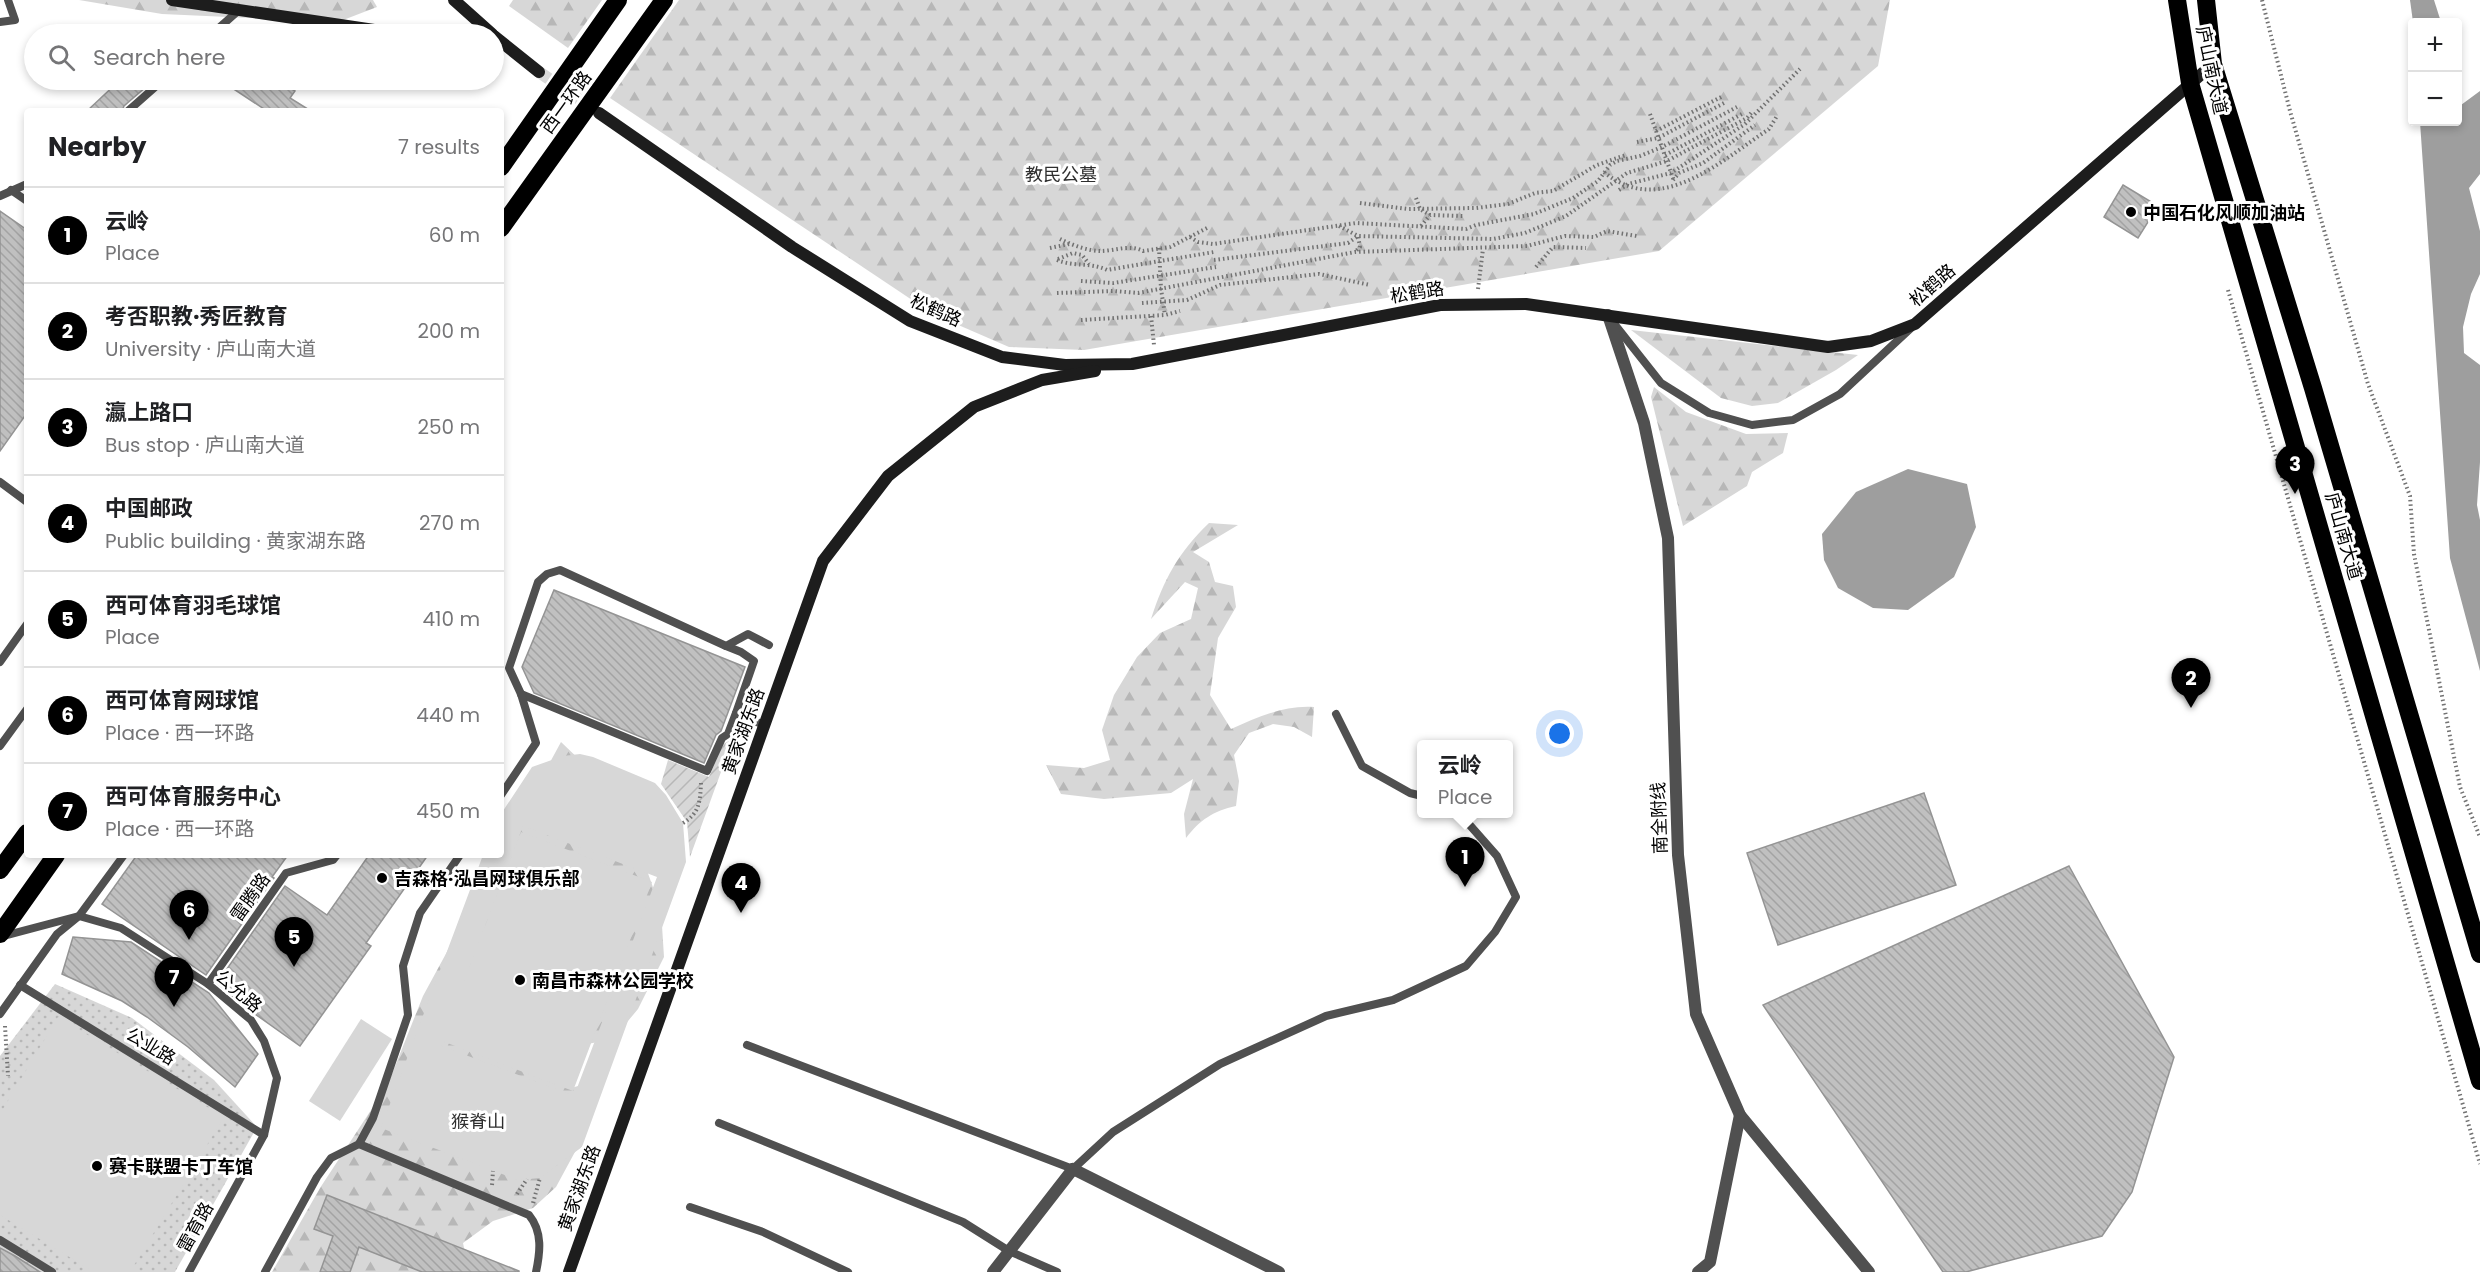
<!DOCTYPE html>
<meta charset="utf-8">
<style>
:root{--surface:#fff;--page:#f2f2f2;--text:#202124;--muted:#757577;--line:#e0e0e0;--accent:#000}
body{margin:0;font-family:Poppins,"Noto Sans SC",sans-serif;background:var(--page);color:var(--text)}
.controls{position:absolute;right:18px;top:18px;display:grid;overflow:hidden;border-radius:6px;box-shadow:0 3px 9px #0003}
.controls button{width:54px;height:54px;display:grid;place-items:center;padding:0;border:0;border-bottom:2px solid var(--line);background:var(--surface);color:var(--text);font:30px sans-serif}
.you{position:absolute;left:1560px;top:734px;width:21px;height:21px;margin:-15px;border:4px solid #fff;border-radius:50%;background:#1a73e8;box-shadow:0 0 0 9px #1a73e833}
.badge{display:grid;place-items:center;width:39px;height:39px;border-radius:50%;background:var(--accent);color:#fff;font-size:20px;font-weight:700}
.pin{position:absolute;translate:-50% -50px;filter:drop-shadow(0 2px 3px #0008)}
.pin::after{content:'';position:absolute;top:32px;width:21px;height:18px;background:inherit;clip-path:polygon(0 0,100% 0,50% 100%)}
.popup{position:absolute;left:1417px;top:740px;width:96px;height:78px;box-sizing:border-box;display:grid;place-content:center;border-radius:6px;background:var(--surface);filter:drop-shadow(0 2px 4px #0005);font-size:20px;white-space:nowrap;color:var(--muted)}
.popup b{font-size:22px;color:var(--text)}
.popup::after{content:'';position:absolute;left:50%;top:100%;margin-left:-12px;border:12px solid transparent;border-top-color:var(--surface)}
.list{margin:0;padding:0;list-style:none}
h2{display:flex;justify-content:space-between;align-items:center;height:78px;margin:0;padding:0 24px;font-size:26px}
h2 small{font-size:20px;font-weight:400;color:var(--muted)}
.list li{display:grid;grid-template-columns:39px 1fr auto;gap:18px;align-items:center;box-sizing:border-box;height:96px;padding:0 24px;border-top:2px solid var(--line)}
.list b{display:block;font-size:22px;white-space:nowrap}
.list p{margin:0;font-size:20px;white-space:nowrap;color:var(--muted)}
.list em{font-size:20px;font-style:normal;color:var(--muted)}
.icon{flex:none;width:33px;height:33px;fill:none;stroke:currentColor;stroke-width:2;stroke-linecap:round;stroke-linejoin:round}
.map{position:relative;flex:none;width:2480px;height:1272px;overflow:hidden}
.search{position:absolute;background:var(--surface);box-shadow:0 3px 9px #0003;left:24px;top:24px;width:480px;height:66px;display:flex;align-items:center;gap:15px;box-sizing:border-box;padding:0 21px;border-radius:33px;color:var(--muted);font-size:22px}
.panel{position:absolute;background:var(--surface);box-shadow:0 3px 9px #0003;left:24px;top:108px;width:480px;height:750px;border-radius:6px}
.map>svg:first-child{display:block}
.grass{fill:url(#grass-dots)}
.forest{fill:url(#forest-firs)}
.garden{fill:url(#garden-furrows)}
.pitch{fill:#d7d7d7;fill-rule:evenodd}
.water{fill:#9e9e9e}
.building{fill:url(#building-back-hatch);stroke:#949494;stroke-width:1.5}
.lines{fill:none;stroke-linecap:round;stroke-linejoin:round}
.secondary-tunnel{stroke:#d9d9d9;stroke-width:12;stroke-dasharray:12 6;stroke-linecap:butt}
.path{stroke:#727272;stroke-width:4;stroke-dasharray:1.5 3;stroke-linecap:butt}
.lane{stroke:#505050;stroke-width:8}
.street{stroke:#505050;stroke-width:12}
.secondary{stroke:#1d1d1d;stroke-width:12}
.highway{stroke:#000;stroke-width:18}
.poi-dot{fill:#000;stroke:#fff;stroke-width:2}
.labels{text-anchor:middle;dominant-baseline:central;stroke-width:6;stroke-linejoin:round;paint-order:stroke}
.street-label{font-size:18px;fill:#000;stroke:#fff}
.park-label{font-size:18px;fill:#2e2e2e;stroke:#fff}
.poi-label{font-size:18px;font-weight:bold;fill:#000;stroke:#fff;text-anchor:start}
</style>
<div class="map">
<svg width="2480" height="1272" viewBox="0 0 2480 1272">
<defs>
<pattern id="grass-dots" width="8" height="8" patternUnits="userSpaceOnUse" patternTransform="scale(1.5)"><rect width="8" height="8" fill="#d7d7d7"/><path d="M2 2h.1M6 6h.1" fill="none" stroke="#b7b7b7" stroke-width="1.8" stroke-linecap="round"/></pattern>
<pattern id="forest-firs" width="22" height="20" patternUnits="userSpaceOnUse" patternTransform="scale(1.5)"><rect width="22" height="20" fill="#d7d7d7"/><path d="M5 1l3.5 6h-7zM16 11l3.5 6h-7z" fill="#b7b7b7"/></pattern>
<pattern id="garden-furrows" width="10" height="10" patternUnits="userSpaceOnUse" patternTransform="scale(1.5)"><rect width="10" height="10" fill="#d7d7d7"/><path d="M-1 1l2-2M0 10L10 0M9 11l2-2" fill="none" stroke="#b7b7b7"/></pattern>
<pattern id="building-back-hatch" width="6" height="6" patternUnits="userSpaceOnUse" patternTransform="scale(1.5)"><rect width="6" height="6" fill="#c0c0c0"/><path d="M-1 5l2 2M0 0l6 6M5-1l2 2" fill="none" stroke="#a3a3a3"/></pattern>
</defs>
<rect width="100%" height="100%" fill="#fff"/>
<polygon class="grass" points="55,984 132,1018 214,1080 257,1127 175,1272 0,1272 0,1056"/>
<g class="forest">
<polygon points="79,0 373,0 377,7 338,22 162,14"/>
<polygon points="513,0 602,0 568,48 509,6"/>
<polygon points="679,0 1890,0 1878,66 1659,251 1084,350 1009,347 933,314 610,98"/>
<polygon points="1631,330 1858,355 1836,370 1778,403 1752,406 1721,398"/>
<polygon points="1654,387 1686,412 1746,434 1788,433 1783,453 1752,472 1747,486 1683,526 1651,397"/>
<path d="M 1209,523 L 1238,525 L 1193,552 L 1209,562 L 1215,582 L 1233,586 L 1236,607 L 1218,638 L 1210,695 L 1231,729 C 1258,717 1284,705 1314,707 L 1312,737 L 1294,727 L 1273,724 L 1249,733 L 1234,755 L 1239,781 L 1236,806 C 1213,811 1200,820 1186,838 L 1184,814 L 1193,779 L 1171,793 L 1104,799 L 1061,794 L 1046,765 L 1084,768 L 1110,760 L 1102,730 L 1114,695 L 1137,657 L 1160,633 L 1191,619 L 1198,588 L 1185,582 L 1151,619 C 1164,579 1178,553 1209,523 Z"/>
<polygon points="561,742 631,809 644,862 661,910 664,957 638,1009 613,1039 552,1051 571,1088 603,1079 589,1126 556,1187 533,1208 493,1221 463,1243 469,1272 272,1272 320,1188 388,1084 423,996"/>
</g>
<polygon class="garden" points="733,739 690,857 687,822 661,784 668,760 709,777 723,744"/>
<g class="pitch">
<path d="M 580,754 L 593,757 L 655,783 L 666,795 L 683,823 L 686,862 L 582,1147 L 540,1178 L 518,1180 L 381,1128 L 483,855 L 501,855 L 501,814 L 532,767 L 563,756 ZM 523,826 L 657,877 L 574,1096 L 439,1045 L 442,1041 L 573,1091 L 652,882 L 521,832 L 464,981 Z"/>
<polygon points="58,1017 224,1117 130,1272 94,1272 0,1215 0,1114"/>
<polygon points="361,1019 392,1039 340,1121 309,1101"/>
</g>
<g class="water">
<polygon points="2410,0 2434,0 2441,22 2413,22"/>
<polygon points="2458,88 2461,105 2480,91 2480,174 2469,188 2480,231 2480,274 2471,294 2463,327 2464,353 2480,365 2480,462 2477,505 2480,520 2480,671 2450,558 2420,122 2458,122"/>
<polygon points="1908,469 1967,484 1976,527 1954,577 1908,610 1873,608 1838,588 1824,560 1822,534 1856,492"/>
</g>
<g class="building">
<polygon points="120,80 154,80 124,106 122,111 87,111"/>
<polygon points="220,80 278,80 295,91 290,98 311,111 267,111"/>
<polygon points="2123,185 2158,206 2138,238 2104,217"/>
<polygon points="0,211 27,230 27,413 0,451"/>
<polygon points="554,590 745,667 721,731 716,735 704,763 534,693 522,667"/>
<polygon points="1924,793 1956,885 1778,945 1747,853"/>
<polygon points="137,855 288,855 272,877 274,878 206,975 102,904"/>
<polygon points="369,855 428,855 366,943 371,946 300,1046 248,1009 217,983 285,886 327,915"/>
<polygon points="2069,866 2174,1057 2132,1192 2102,1236 1966,1272 1943,1272 1763,1005"/>
<polygon points="73,937 131,942 209,993 258,1054 235,1087 188,1047 147,1017 122,1001 62,974"/>
<polygon points="327,1195 519,1271 519,1272 422,1272 359,1247 350,1272 320,1272 333,1236 314,1229"/>
<polygon points="0,1248 15,1256 40,1272 0,1272"/>
</g>
<g class="lines">
<polyline class="secondary-tunnel" points="539,72 593,109"/>
<g class="path">
<polyline points="2262,0 2290,111 2368,384 2410,496 2414,554 2460,787 2480,837"/>
<polyline points="1650,114 1674,181"/>
<polyline points="1656,131 1723,96"/>
<polyline points="1637,142 1658,138 1726,102"/>
<polyline points="1665,155 1742,114"/>
<path d="M 1604,172 C 1660,219 1722,160 1769,129 L 1777,116"/>
<polyline points="1673,180 1679,173 1703,163 1755,125"/>
<polyline points="1619,190 1628,184 1671,173 1745,124 1800,69"/>
<polyline points="1416,198 1420,209 1430,215"/>
<polyline points="1360,203 1408,209 1476,208 1508,204 1535,193 1553,191 1597,165 1626,155"/>
<polyline points="1339,226 1358,236 1360,247 1355,252"/>
<polyline points="1421,226 1430,215 1463,216"/>
<polyline points="1190,237 1198,242 1213,244 1356,223 1466,229 1476,225 1534,214 1573,198 1598,181 1610,165 1617,161 1640,156 1662,147 1737,107"/>
<path d="M 1060,239 C 1072,245 1088,251 1101,251 C 1114,251 1131,244 1143,251 L 1170,247 L 1209,227"/>
<polyline points="1050,248 1069,244"/>
<polyline points="1159,248 1161,289 1165,315"/>
<polyline points="1058,259 1073,253 1082,255 1089,264"/>
<path d="M 1057,260 C 1074,267 1090,262 1107,270 L 1214,252"/>
<polyline points="1214,260 1348,243 1358,236 1493,239 1525,233 1566,216 1627,173 1667,161 1747,118 1752,112"/>
<polyline points="1536,267 1553,247 1586,248"/>
<polyline points="1081,281 1113,283 1216,267"/>
<polyline points="1478,289 1483,249"/>
<polyline points="2228,290 2480,1164"/>
<polyline points="1057,293 1114,291 1138,293 1355,252 1527,246 1565,236 1594,237 1607,231 1637,236"/>
<polyline points="1142,303 1187,300 1220,285 1319,274 1370,285"/>
<polyline points="1151,316 1154,345"/>
<polyline points="1081,320 1165,315 1180,311"/>
<path d="M 683,823 C 700,813 700,801 701,783"/>
<polyline points="5,1026 8,1076"/>
<polyline points="492,1185 493,1171"/>
<polyline points="517,1194 527,1179"/>
<polyline points="533,1203 540,1178"/>
</g>
<g class="lane">
<polyline points="0,22 15,20 8,0"/>
<polyline points="212,34 238,11"/>
<polyline points="128,111 163,80"/>
<polyline points="11,190 27,201"/>
<polyline points="0,196 27,184"/>
<polyline points="1612,321 1661,383 1709,413 1752,425 1793,420 1840,394 1911,328"/>
<polyline points="0,482 27,502"/>
<polyline points="726,646 741,652 754,661 736,713 764,725"/>
<polyline points="0,662 27,624"/>
<polyline points="521,694 707,771 722,738 728,734 736,713"/>
<polyline points="1336,714 1362,766 1410,793 1422,796"/>
<polyline points="0,746 27,709"/>
<polyline points="501,795 536,743 521,694 509,668 538,582 547,574 560,570 726,646 748,634 769,645"/>
<polyline points="0,937 79,916 121,928 208,984 251,1020 264,1041 277,1078 264,1135 189,1272"/>
<polyline points="208,984 286,873 333,860 337,855"/>
<polyline points="20,985 264,1135"/>
<polyline points="0,1014 57,934 79,916 124,855"/>
<polyline points="747,1045 1073,1169 1113,1132 1220,1064 1326,1016 1393,1000 1466,966 1495,932 1516,897 1497,856 1460,814"/>
<polyline points="719,1123 963,1222 1009,1251 1057,1272"/>
<path d="M 359,1144 L 529,1215 C 543,1232 540,1253 536,1272"/>
<polyline points="690,1207 763,1232 848,1272"/>
<polyline points="0,1240 52,1272"/>
<polyline points="265,1272 317,1177 331,1158 359,1144 373,1118 408,1015 403,966 420,913 460,855"/>
</g>
<g class="street">
<polyline points="1608,315 1644,423 1668,538 1678,855 1696,1014 1740,1115 1869,1272"/>
<polyline points="993,1272 1073,1169 1279,1272"/>
<polyline points="1698,1272 1710,1262 1740,1115"/>
</g>
<g class="secondary">
<polyline points="172,0 401,34"/>
<polyline points="454,0 492,34"/>
<polyline points="494,36 539,72"/>
<polyline points="599,113 792,247 910,321 1002,357 1065,365 1132,364 1440,305 1526,304 1828,347 1871,341 1915,324 2213,64"/>
<polyline points="569,1272 823,561 888,476 974,407 1042,380 1095,371"/>
</g>
<g class="highway">
<polyline points="2177,0 2190,83 2480,1081"/>
<polyline points="2206,0 2213,64 2313,388 2480,954"/>
<polyline points="501,167 618,0"/>
<polyline points="501,228 664,0"/>
<polyline points="0,870 27,833"/>
<polyline points="0,934 56,855"/>
</g>
</g>
<g class="poi-dot">
<circle cx="2131" cy="212" r="6"/>
<circle cx="382" cy="878" r="6"/>
<circle cx="520" cy="980" r="6"/>
<circle cx="97" cy="1166" r="6"/>
</g>
<g class="labels">
<g class="street-label">
<text transform="translate(2212 70) rotate(78)">庐山南大道</text>
<text transform="translate(566 102) rotate(-54)">西一环路</text>
<text transform="translate(1932 285) rotate(-41)">松鹤路</text>
<text transform="translate(1417 292) rotate(-9)">松鹤路</text>
<text transform="translate(936 310) rotate(24)">松鹤路</text>
<text transform="translate(2344 536) rotate(74)">庐山南大道</text>
<text transform="translate(743 731) rotate(-70)">黄家湖东路</text>
<text transform="translate(1659 818) rotate(-92)">南全附线</text>
<text transform="translate(250 897) rotate(-55)">雷腾路</text>
<text transform="translate(239 991) rotate(41)">公允路</text>
<text transform="translate(151 1046) rotate(31)">公业路</text>
<text transform="translate(579 1188) rotate(-70)">黄家湖东路</text>
<text transform="translate(195 1227) rotate(-61)">雷育路</text>
</g>
<g class="park-label">
<text x="1061" y="174">教民公墓</text>
<text x="478" y="1121">猴脊山</text>
</g>
<g class="poi-label">
<text x="2143" y="212">中国石化风顺加油站</text>
<text x="394" y="878">吉森格·泓昌网球俱乐部</text>
<text x="532" y="980">南昌市森林公园学校</text>
<text x="109" y="1166">赛卡联盟卡丁车馆</text>
</g>
</g>
</svg>
<div class="controls">
<button>+</button>
<button>−</button>
</div>
<div class="you"></div>
<div class="pin badge" style="left:1465px;top:887px">1</div>
<div class="popup"><b>云岭</b>Place</div>
<div class="pin badge" style="left:2191px;top:708px">2</div>
<div class="pin badge" style="left:2295px;top:494px">3</div>
<div class="pin badge" style="left:741px;top:913px">4</div>
<div class="pin badge" style="left:294px;top:967px">5</div>
<div class="pin badge" style="left:189px;top:940px">6</div>
<div class="pin badge" style="left:174px;top:1007px">7</div>
<div class="search"><svg class="icon" aria-label="search" viewBox="0 0 24 24"><circle cx="10" cy="10" r="6"/><path d="M15 15l6 6"/></svg>Search here</div>
<section class="panel">
<h2>Nearby<small>7 results</small></h2>
<ul class="list">
<li><span class="badge">1</span><div><b>云岭</b><p>Place</p></div><em>60 m</em></li>
<li><span class="badge">2</span><div><b>考否职教·秀匠教育</b><p>University · 庐山南大道</p></div><em>200 m</em></li>
<li><span class="badge">3</span><div><b>瀛上路口</b><p>Bus stop · 庐山南大道</p></div><em>250 m</em></li>
<li><span class="badge">4</span><div><b>中国邮政</b><p>Public building · 黄家湖东路</p></div><em>270 m</em></li>
<li><span class="badge">5</span><div><b>西可体育羽毛球馆</b><p>Place</p></div><em>410 m</em></li>
<li><span class="badge">6</span><div><b>西可体育网球馆</b><p>Place · 西一环路</p></div><em>440 m</em></li>
<li><span class="badge">7</span><div><b>西可体育服务中心</b><p>Place · 西一环路</p></div><em>450 m</em></li>
</ul>
</section>
</div>
